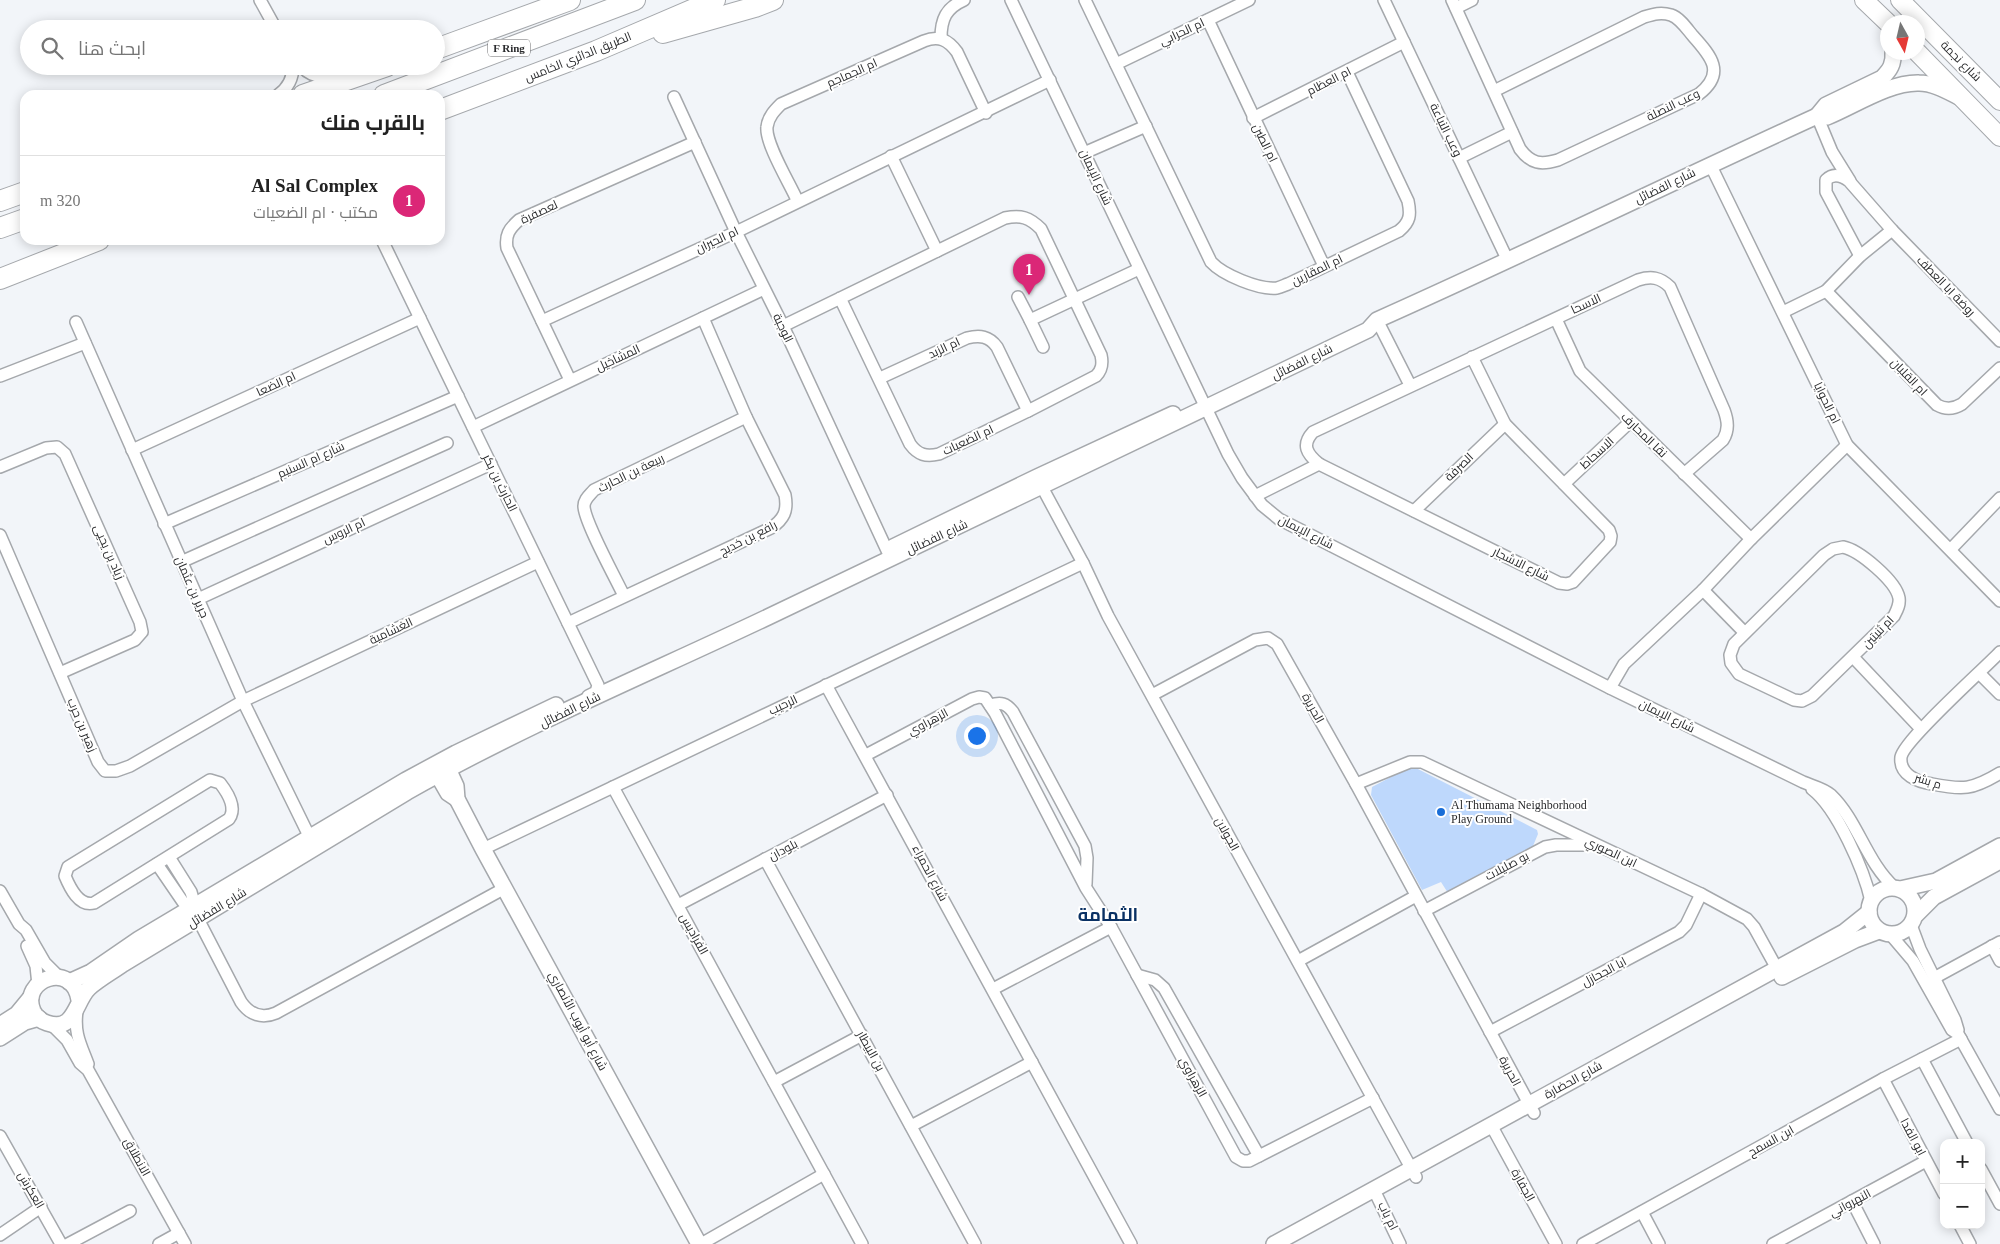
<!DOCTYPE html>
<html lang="ar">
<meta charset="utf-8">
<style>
:root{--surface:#fff;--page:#f6f6f6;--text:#222;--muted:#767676;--line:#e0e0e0;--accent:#db2777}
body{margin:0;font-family:"Times New Roman",Cairo,serif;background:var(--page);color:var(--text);direction:rtl}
.controls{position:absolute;right:15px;bottom:15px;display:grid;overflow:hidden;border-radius:10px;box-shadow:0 2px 12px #0003}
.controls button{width:45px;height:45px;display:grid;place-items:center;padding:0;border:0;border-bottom:1px solid var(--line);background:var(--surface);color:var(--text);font:25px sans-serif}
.compass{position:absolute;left:1880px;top:15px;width:45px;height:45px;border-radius:50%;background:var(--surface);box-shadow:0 2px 12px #0003;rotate:172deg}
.you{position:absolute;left:976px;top:735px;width:18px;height:18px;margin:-12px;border:4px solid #fff;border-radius:50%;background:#1a73e8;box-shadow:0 0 0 8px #1a73e833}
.badge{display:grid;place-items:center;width:32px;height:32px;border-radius:50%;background:var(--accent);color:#fff;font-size:16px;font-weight:700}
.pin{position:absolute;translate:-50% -41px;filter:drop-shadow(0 1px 2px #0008)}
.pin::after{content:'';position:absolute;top:26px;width:18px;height:15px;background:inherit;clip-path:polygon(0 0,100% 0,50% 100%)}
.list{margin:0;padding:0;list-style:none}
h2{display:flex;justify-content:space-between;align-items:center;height:65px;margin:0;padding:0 20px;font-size:21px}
h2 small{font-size:16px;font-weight:400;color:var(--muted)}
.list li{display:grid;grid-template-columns:32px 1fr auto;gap:15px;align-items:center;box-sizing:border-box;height:90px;padding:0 20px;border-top:1px solid var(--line)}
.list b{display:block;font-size:19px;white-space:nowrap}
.list p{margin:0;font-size:16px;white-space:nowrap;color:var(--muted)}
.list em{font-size:16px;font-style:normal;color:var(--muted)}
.icon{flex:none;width:28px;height:28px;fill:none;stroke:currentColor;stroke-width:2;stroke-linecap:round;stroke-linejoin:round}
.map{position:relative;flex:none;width:2000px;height:1244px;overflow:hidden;direction:ltr}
.search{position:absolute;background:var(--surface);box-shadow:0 2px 12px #0003;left:20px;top:20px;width:425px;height:55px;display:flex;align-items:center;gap:12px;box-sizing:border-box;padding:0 18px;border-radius:28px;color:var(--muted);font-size:19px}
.panel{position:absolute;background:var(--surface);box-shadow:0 2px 12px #0003;left:20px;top:90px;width:425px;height:155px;border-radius:15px;direction:rtl}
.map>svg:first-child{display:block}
.green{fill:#bed8fc}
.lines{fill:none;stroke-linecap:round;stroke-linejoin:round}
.street-casing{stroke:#a5a8ac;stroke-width:14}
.secondary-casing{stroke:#a5a8ac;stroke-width:18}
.primary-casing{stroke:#a5a8ac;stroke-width:20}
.highway-casing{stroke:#a5a8ac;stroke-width:22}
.street{stroke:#fff;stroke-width:11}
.secondary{stroke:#fff;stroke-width:15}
.primary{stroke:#fff;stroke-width:18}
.highway{stroke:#fff;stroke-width:20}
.poi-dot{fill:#196dd7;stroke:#fff;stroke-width:2}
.labels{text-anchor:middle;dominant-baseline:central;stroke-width:4;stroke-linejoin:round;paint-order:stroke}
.shield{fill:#fff;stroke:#6a6b6c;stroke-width:1}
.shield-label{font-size:11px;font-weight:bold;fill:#2a2b2d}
.street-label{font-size:12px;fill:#2a2b2d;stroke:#fff}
.poi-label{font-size:12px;fill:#2a2b2d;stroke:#fff;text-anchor:start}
.district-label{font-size:18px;font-weight:bold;fill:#0a3164;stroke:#fff}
</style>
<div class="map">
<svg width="2000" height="1244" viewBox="0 0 2000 1244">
<rect width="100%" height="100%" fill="#f2f5f9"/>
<polygon class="green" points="1412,766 1537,830 1538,834 1533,846 1448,893 1441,882 1422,890 1371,795 1372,787"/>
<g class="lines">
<defs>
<g id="street">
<polyline points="260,0 276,29"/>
<path d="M 1011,0 L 1228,454 L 1242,478 L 1262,505 L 1279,519 L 1610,688 L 1803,782 C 1812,786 1823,788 1831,795 C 1858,821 1866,862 1895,888"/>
<path d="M 1085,0 L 1211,262 C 1223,275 1259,290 1277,288 C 1281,287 1285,285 1288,284 L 1399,231 C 1410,222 1411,215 1408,201 L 1347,72"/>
<polyline points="1384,0 1508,261"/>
<path d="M 1452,0 L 1520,149 C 1531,164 1541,165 1558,160 L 1699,94 C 1726,73 1711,56 1693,36 C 1687,29 1680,18 1671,15 C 1661,12 1654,14 1644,17 L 1494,91"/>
<polyline points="1456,8 1472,0"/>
<polyline points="1208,20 1324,266"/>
<path d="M 941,38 C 941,19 946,8 964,0"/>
<polyline points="1116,64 1249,0"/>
<path d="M 301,66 C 311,77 323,79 337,75"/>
<path d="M 278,95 C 288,88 293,78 293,66"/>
<polyline points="674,97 736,232 783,326 891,559"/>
<polyline points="1817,116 1832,152 1850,181"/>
<polyline points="1253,118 1404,42"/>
<polyline points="1084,153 1146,126"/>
<polyline points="891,156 937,251"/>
<polyline points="1459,158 1512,132"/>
<polyline points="1710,164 1847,445 2000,601"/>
<path d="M 797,200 C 790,184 765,143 767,127 C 768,117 775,110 781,104 L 924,41 C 939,35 948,40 957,52 L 986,113"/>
<polyline points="382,240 598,685 596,692 588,696"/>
<path d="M 1860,256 L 1826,192 L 1826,180 C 1833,173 1841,175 1849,181 L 1892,230 L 2000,341"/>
<path d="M 1826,291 L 1937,405 C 1946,410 1954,409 1962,404 L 2000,368"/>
<polyline points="1018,297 1030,320"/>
<polyline points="1783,312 1826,291 1860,256 1892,230"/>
<polyline points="1556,319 1580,371 1751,539"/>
<polyline points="1377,320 1410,385"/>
<polyline points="542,321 736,232 1050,80"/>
<polyline points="76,322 243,701 313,844"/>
<path d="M 783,326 C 857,290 931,254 1005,218 C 1021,215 1029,217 1041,229 L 1101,355 C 1103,364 1102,370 1096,376 L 1028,411 L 939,454 C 926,457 918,455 910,444 L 840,298"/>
<polyline points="1043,347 1030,320 1139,269"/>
<path d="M 1472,357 L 1505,424 L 1609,530 L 1611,536 L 1610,542 L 1573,582 L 1567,584 L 1559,583 L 1319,464 C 1307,454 1301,445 1313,432 L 1638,280 C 1651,276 1660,277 1670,287 L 1724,410 C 1728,421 1729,430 1723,440 L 1684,474"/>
<polyline points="0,376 85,343"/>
<path d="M 880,378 L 967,338 C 980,335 989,336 997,347 L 1028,411"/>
<path d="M 570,380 L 507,248 C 505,235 509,229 519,220 L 695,142"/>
<polyline points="473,427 764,289"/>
<polyline points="132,450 420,318"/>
<polyline points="0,467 46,448 57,447 65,454 140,622 142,632 135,640 60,673"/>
<polyline points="1564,484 1630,422"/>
<polyline points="1042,487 1083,563 1108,616 1416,1177"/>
<polyline points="1255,496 1319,464"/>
<polyline points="1414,511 1505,424"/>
<polyline points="164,524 458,396"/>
<polyline points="0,535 98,762 105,771 116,771 130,766 243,701 538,562"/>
<path d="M 1843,547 C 1859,550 1896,581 1899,598 C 1900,605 1897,610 1894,616 L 1812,696 L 1802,701 L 1794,700 L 1739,674 L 1731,663 L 1730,655 L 1734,644 L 1824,555 L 1833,549 Z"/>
<polyline points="1951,549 2000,498"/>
<polyline points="181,562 447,443"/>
<polyline points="1703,590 1744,632"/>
<path d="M 624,596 C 616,579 584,521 584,506 C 584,499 590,495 594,490 L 746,417"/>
<polyline points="198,599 491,464"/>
<path d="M 568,623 L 771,528 C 784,519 788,511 785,495 L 746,417 L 703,318"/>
<path d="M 2000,652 C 1983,670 1904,740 1901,757 C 1899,775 1918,782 1932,784 C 1963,790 1972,790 2000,773"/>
<polyline points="1853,657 1921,729"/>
<polyline points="1980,674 2000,694"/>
<polyline points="826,685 1131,1244"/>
<polyline points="1610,688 1624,664 1703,590 1751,539 1847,445"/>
<polyline points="1152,695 1255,640 1268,638 1277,644 1356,784 1534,1113"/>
<path d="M 990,705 C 1001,702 1006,703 1013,712 L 1085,846 L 1087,858 L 1086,884"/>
<polyline points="866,755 972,699 979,697 985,698 995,713 1086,888 1111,927 1236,1157 1243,1161 1249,1161 1373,1098"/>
<path d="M 210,780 L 220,783 C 227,792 237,808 229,819 L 94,903 C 79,907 70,888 65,876 L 68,867 Z"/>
<polyline points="1356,784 1410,762 1422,762 1701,894 1747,919 1754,927 1780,974"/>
<polyline points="613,787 862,1244"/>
<path d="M 1812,789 C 1837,808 1864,870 1871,901"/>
<polyline points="483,849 1083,563"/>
<path d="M 169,857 L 191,892 L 193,899 L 193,907 L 198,919 L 241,1002 C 250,1015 262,1019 276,1013 L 505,888"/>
<polyline points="765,859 975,1244"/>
<polyline points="157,864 183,902 193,907"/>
<polyline points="0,891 19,924 26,930 45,963 59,977"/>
<polyline points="678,905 887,795"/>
<polyline points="1424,911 1545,847 1556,845 1591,845"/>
<polyline points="1911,925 1920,949 1955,1020 1958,1030"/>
<polyline points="1890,934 1913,961 1952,1030 1958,1034 2000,1109"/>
<polyline points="27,946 36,966 38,985"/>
<polyline points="1992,946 2000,961"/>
<polyline points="1298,961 1416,896"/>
<polyline points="1137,975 1155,980 1164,988 1259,1156"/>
<polyline points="1934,978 2000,942"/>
<polyline points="993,989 1111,927"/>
<path d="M 77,1011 C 74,1033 80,1043 88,1064"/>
<polyline points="51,1024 67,1040 80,1063 88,1070 185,1244"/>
<polyline points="1490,1032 1679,932 1686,925 1701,894"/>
<polyline points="1922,1059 1967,1143"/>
<polyline points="1883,1079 1944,1194"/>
<polyline points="774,1082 862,1035"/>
<polyline points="1491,1125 1556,1244"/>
<polyline points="911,1126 1032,1062"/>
<polyline points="0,1136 61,1244"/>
<polyline points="1981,1169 2000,1204"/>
<polyline points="1374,1190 1400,1244"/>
<polyline points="1852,1201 1874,1244"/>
<polyline points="1642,1212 1659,1244"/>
<polyline points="1960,1225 1970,1244"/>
<polyline points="0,1235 41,1207"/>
<polyline points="68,1244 130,1211"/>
<polyline points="159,1244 179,1233"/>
<polyline points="701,1244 824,1174"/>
<polyline points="1583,1244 1883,1079 1961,1039"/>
<polyline points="1773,1244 1926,1161"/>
</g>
<g id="secondary">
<path d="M 1817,116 L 1826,105 L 1882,78 C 1890,70 1894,64 1893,52"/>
<polyline points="893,547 1037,477 1173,414"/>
<polyline points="445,762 456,786 457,799 483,849 699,1244"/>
<polyline points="433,767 448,793 457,799"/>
<circle cx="1892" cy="911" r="23"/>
<polyline points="1900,889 1936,881 2000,846"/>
<polyline points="1915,916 1934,897 2000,861"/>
<polyline points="1782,977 1855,940 1879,931"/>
<polyline points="69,982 91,972 139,939 406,780 456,753 556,705"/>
<path d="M 79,1000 C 73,960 19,979 33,1011 C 36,1017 41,1021 47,1023 C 75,1033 75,1001 89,988 C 99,979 112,972 123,964 L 407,792 C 523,726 648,674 768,617 C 969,522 1169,427 1368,330 L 1377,320 C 1525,254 1670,183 1817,116 L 1827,117 C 1854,106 1890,82 1919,83 C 1933,83 1947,91 1959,97"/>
<polyline points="0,1025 17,1014 31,997"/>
<polyline points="0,1038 25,1022 39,1018"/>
<polyline points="1274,1244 1844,932 1869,912"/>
</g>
<g id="primary">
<polyline points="1864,0 1888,23"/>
<polyline points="1900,0 2000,101"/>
<polyline points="1917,52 2000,137"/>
</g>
<g id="highway">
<polyline points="663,33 755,7 773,0"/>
<polyline points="436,49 570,0"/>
<polyline points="303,95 387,66"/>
<polyline points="384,95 635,0"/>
<polyline points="440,110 596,51 715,0"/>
<polyline points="0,201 25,192"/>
<polyline points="0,228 25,219"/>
<polyline points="0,279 99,240"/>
</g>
</defs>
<use href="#street" class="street-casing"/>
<use href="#secondary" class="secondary-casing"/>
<use href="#primary" class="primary-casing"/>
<use href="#highway" class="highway-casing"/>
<use href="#street" class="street"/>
<use href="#secondary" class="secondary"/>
<use href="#primary" class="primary"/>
<use href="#highway" class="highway"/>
</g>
<circle class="poi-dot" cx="1441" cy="812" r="5"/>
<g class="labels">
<rect class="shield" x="488" y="39.5" width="42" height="17" rx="4"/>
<g class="shield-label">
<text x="509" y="48">F Ring</text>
</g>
<g class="street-label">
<text transform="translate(1182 32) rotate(-25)">ام الحرابي</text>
<text transform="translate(578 57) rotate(-22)">الطريق الدائري الخامس</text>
<text transform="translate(1961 61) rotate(45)">شارع نجمة</text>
<text transform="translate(852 73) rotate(-24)">ام الجماجم</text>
<text transform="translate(1329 81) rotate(-27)">ام العظام</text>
<text transform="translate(1673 105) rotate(-26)">وعب النصلة</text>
<text transform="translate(1446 130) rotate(64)">وعب النباعة</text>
<text transform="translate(1265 143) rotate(64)">ام الطين</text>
<text transform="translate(1096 177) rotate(65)">شارع الإيمان</text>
<text transform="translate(1665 186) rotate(-26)">شارع الفضائل</text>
<text transform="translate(539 212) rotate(-25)">لعصفرة</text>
<text transform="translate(717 240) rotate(-25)">ام الحيران</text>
<text transform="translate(1317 270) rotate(-26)">ام المقارين</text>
<text transform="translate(1946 286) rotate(46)">روضة ابا العطف</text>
<text transform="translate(1586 304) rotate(-25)">الاسحا</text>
<text transform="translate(783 328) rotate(64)">الوجبة</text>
<text transform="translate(944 348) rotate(-25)">ام الزبد</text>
<text transform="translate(618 358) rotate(-25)">المشاخيل</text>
<text transform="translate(1302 362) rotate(-26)">شارع الفضائل</text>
<text transform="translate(1909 377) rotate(46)">ام القلبان</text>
<text transform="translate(276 384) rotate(-25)">ام الضعا</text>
<text transform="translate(1827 403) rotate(64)">ام الحوايا</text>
<text transform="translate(1644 435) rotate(44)">نقا المحارف</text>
<text transform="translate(968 440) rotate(-25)">ام الضعيات</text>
<text transform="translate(1597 453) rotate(-43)">الاسحاط</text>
<text transform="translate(311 460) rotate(-24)">شارع ام السنيم</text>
<text transform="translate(1459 467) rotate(-44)">الصرفة</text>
<text transform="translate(631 473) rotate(-26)">ربيعة بن الحارث</text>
<text transform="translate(500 483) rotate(64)">الحارث بن بكر</text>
<text transform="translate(344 531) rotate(-25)">ام الروس</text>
<text transform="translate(1306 532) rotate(27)">شارع الإيمان</text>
<text transform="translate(937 537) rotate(-25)">شارع الفضائل</text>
<text transform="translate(748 538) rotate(-27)">رافع بن خديج</text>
<text transform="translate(109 552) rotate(66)">زياد بن يحيى</text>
<text transform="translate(1521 564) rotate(26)">شارع الاشجار</text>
<text transform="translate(192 587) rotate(66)">جرير بن عثمان</text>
<text transform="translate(391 631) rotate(-25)">الغشامية</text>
<text transform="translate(1878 632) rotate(-46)">ام ثنيتين</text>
<text transform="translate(783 705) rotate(-25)">الرحيب</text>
<text transform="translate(1313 708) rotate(61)">الحريرة</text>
<text transform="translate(570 710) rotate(-26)">شارع الفضائل</text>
<text transform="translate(1667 716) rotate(26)">شارع الإيمان</text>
<text transform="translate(928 722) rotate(-28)">الزهراوي</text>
<text transform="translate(82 725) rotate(67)">زهير بن حرب</text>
<text transform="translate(1928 781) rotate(17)">م بشر</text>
<text transform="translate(1227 834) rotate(61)">الجولان</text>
<text transform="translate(783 850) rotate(-28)">بلودان</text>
<text transform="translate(1611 852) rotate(25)">ابن الصوري</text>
<text transform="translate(1507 866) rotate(-28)">بو صليلات</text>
<text transform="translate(930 873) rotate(62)">شارع الحمراء</text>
<text transform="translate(217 908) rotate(-31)">شارع الفضائل</text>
<text transform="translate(694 934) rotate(61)">الفراديس</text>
<text transform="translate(1604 972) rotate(-28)">ابا الجحازل</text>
<text transform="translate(578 1021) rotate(62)">شارع أبو أيوب الأنصاري</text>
<text transform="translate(871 1051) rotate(61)">بن البيطار</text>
<text transform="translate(1510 1071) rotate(62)">الحريرة</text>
<text transform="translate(1193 1077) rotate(61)">الزهراوي</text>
<text transform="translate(1573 1080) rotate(-29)">شارع الحضارة</text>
<text transform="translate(1913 1137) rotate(62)">ابو الفدا</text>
<text transform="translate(1771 1141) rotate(-29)">ابن السمح</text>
<text transform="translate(137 1157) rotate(61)">الانطلاق</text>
<text transform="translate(1523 1185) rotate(61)">الجفارة</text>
<text transform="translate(31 1190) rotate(60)">العكرش</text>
<text transform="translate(1850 1203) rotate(-28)">النهرواني</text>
<text transform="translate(1388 1216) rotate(63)">ام باب</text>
</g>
<g class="poi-label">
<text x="1451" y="805">Al Thumama Neighborhood<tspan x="1451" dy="14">Play Ground</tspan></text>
</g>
<g class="district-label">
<text x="1108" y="915">الثمامة</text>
</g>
</g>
</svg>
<div class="controls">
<button>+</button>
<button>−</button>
</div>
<svg class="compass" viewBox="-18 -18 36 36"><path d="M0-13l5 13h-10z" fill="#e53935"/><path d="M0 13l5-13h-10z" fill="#767676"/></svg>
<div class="you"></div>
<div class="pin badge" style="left:1029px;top:295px">1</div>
<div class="search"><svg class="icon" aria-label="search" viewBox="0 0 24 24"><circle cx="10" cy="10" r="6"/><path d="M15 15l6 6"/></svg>ابحث هنا</div>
<section class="panel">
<h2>بالقرب منك<small></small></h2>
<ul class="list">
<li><span class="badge">1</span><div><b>Al Sal Complex</b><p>مكتب · ام الضعيات</p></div><em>320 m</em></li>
</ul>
</section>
</div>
